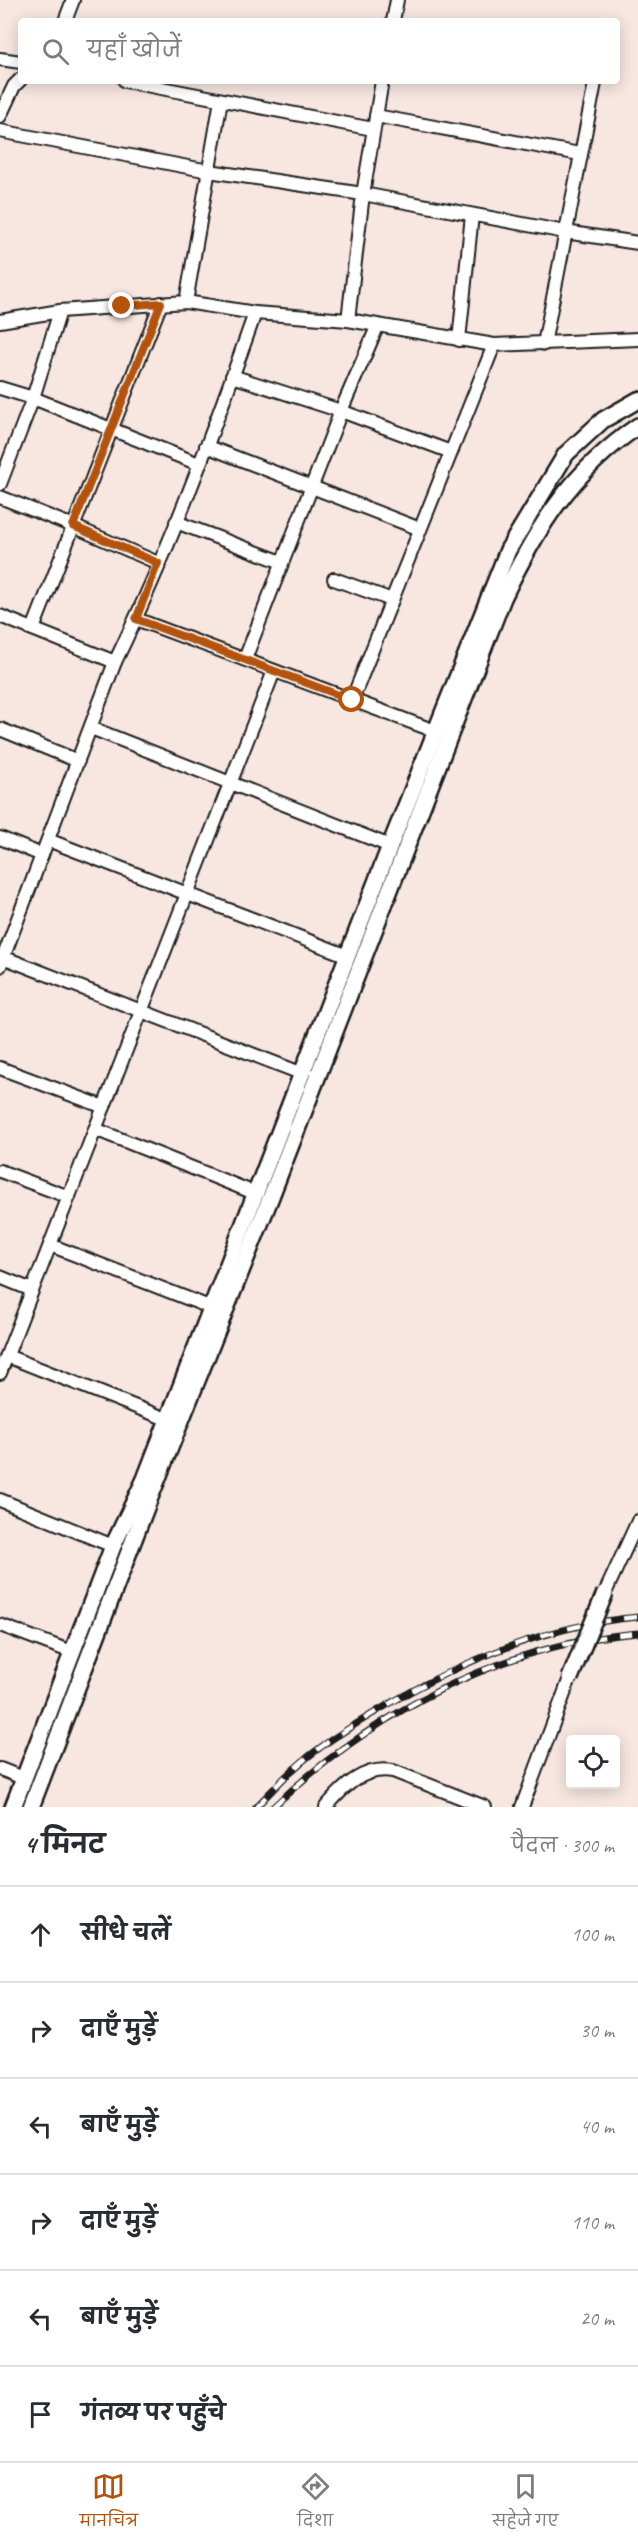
<!DOCTYPE html>
<html lang="hi">
<meta charset="utf-8">
<style>
:root{--surface:#fff;--page:#f7f7f7;--text:#2b2b33;--muted:#7c7c81;--line:#e1e1e2;--accent:#b45309}
body{margin:0;font-family:Caveat,"Playpen Sans Deva",sans-serif;background:var(--page);color:var(--text)}
.controls{position:absolute;right:18px;bottom:18px;display:grid;overflow:hidden;border-radius:6px;box-shadow:0 3px 15px #0003}
.controls button{width:54px;height:54px;display:grid;place-items:center;padding:0;border:0;border-bottom:2px solid var(--line);background:var(--surface);color:var(--text);font:30px sans-serif}
.stop{position:absolute;width:18px;height:18px;margin:-14px;border:4px solid #b45309;border-radius:50%;background:#fff}
.stop.end{background:#b45309;border-color:#fff;box-shadow:0 2px 6px #0008}
.list{margin:0;padding:0;list-style:none}
h2{display:flex;justify-content:space-between;align-items:center;height:78px;margin:0;padding:0 24px;font-size:26px}
h2 small{font-size:20px;font-weight:400;color:var(--muted)}
.list li{display:grid;grid-template-columns:39px 1fr auto;gap:18px;align-items:center;box-sizing:border-box;height:96px;padding:0 24px;border-top:2px solid var(--line)}
.list b{display:block;font-size:22px;white-space:nowrap}
.list em{font-size:20px;font-style:normal;color:var(--muted)}
.icon{flex:none;width:33px;height:33px;fill:none;stroke:currentColor;stroke-width:2;stroke-linecap:round;stroke-linejoin:round}
.map{position:relative;flex:none;width:638px;height:1807px;overflow:hidden}
.search{position:absolute;background:var(--surface);box-shadow:0 3px 15px #0003;left:18px;right:18px;top:18px;height:66px;display:flex;align-items:center;gap:15px;box-sizing:border-box;padding:0 21px;border-radius:6px;color:var(--muted);font-size:22px}
.sheet{height:654px;background:var(--surface)}
nav{display:flex;justify-content:space-around;align-items:center;box-sizing:border-box;height:84px;border-top:2px solid var(--line);background:var(--surface);font-size:16px;color:var(--muted)}
nav a{display:grid;justify-items:center;gap:3px}
nav .on{color:var(--accent)}
.map>svg:first-child{display:block}
.lines{fill:none;stroke-linecap:round;stroke-linejoin:round}
.minor-casing{stroke:#1c1c1c;stroke-width:16}
.tertiary-casing{stroke:#1c1c1c;stroke-width:20}
.minor{stroke:#fff;stroke-width:12}
.tertiary{stroke:#fff;stroke-width:15}
.rail-casing{stroke:#1c1c1c;stroke-width:7}
.rail{stroke:#fff;stroke-width:4.5;stroke-dasharray:14;stroke-linecap:butt}
.tertiary-bridge-casing{stroke:#1c1c1c;stroke-width:20;stroke-linecap:butt}
.tertiary-bridge{stroke:#fff;stroke-width:15}
.route{stroke:#b45309;stroke-width:8}
</style>
<div class="map">
<svg width="638" height="1807" viewBox="0 0 638 1807">
<rect width="100%" height="100%" fill="#f7e7e0"/>
<filter id="ink" filterUnits="userSpaceOnUse"><feTurbulence type="fractalNoise" baseFrequency=".0167" numOctaves="2"/><feDisplacementMap in="SourceGraphic" scale="12" xChannelSelector="R" yChannelSelector="G"/><feConvolveMatrix kernelMatrix="1 2 1 2 8 2 1 2 1" color-interpolation-filters="sRGB"/></filter>
<g filter="url(#ink)">
<g class="lines">
<defs>
<g id="minor">
<polyline points="65,21 73,0"/>
<polyline points="393,21 397,0"/>
<polyline points="0,59 21,62"/>
<polyline points="125,81 373,129"/>
<polyline points="0,116 14,86 21,79"/>
<polyline points="376,116 580,154"/>
<polyline points="0,131 209,171 363,194 565,232 638,243"/>
<polyline points="186,302 221,100"/>
<polyline points="348,320 363,194 382,81"/>
<polyline points="0,321 60,311 186,302 255,313 348,320 494,345 638,339"/>
<polyline points="459,340 472,215"/>
<polyline points="544,344 595,83"/>
<polyline points="232,376 341,411 451,452"/>
<polyline points="0,388 33,398 199,464"/>
<polyline points="206,446 420,529"/>
<polyline points="0,484 33,398 60,311"/>
<polyline points="0,497 73,526 158,563"/>
<polyline points="176,522 282,562"/>
<polyline points="334,579 392,600"/>
<polyline points="0,616 115,662"/>
<polyline points="136,619 435,731"/>
<polyline points="33,629 161,303"/>
<polyline points="245,659 341,411 377,327"/>
<polyline points="352,700 494,345"/>
<polyline points="91,728 390,846"/>
<polyline points="0,729 78,761"/>
<polyline points="0,838 42,855"/>
<polyline points="48,840 348,956"/>
<polyline points="0,956 303,1074"/>
<path d="M 0,966 L 115,662 C 169,551 214,430 255,313"/>
<polyline points="0,1068 104,1107"/>
<polyline points="95,1129 257,1194"/>
<polyline points="0,1171 69,1197"/>
<polyline points="50,1245 212,1308"/>
<polyline points="0,1277 32,1290"/>
<polyline points="7,1356 169,1420"/>
<polyline points="0,1373 274,671"/>
<polyline points="0,1500 113,1546"/>
<polyline points="605,1593 638,1521"/>
<polyline points="0,1625 72,1652"/>
<polyline points="0,1769 23,1778"/>
<path d="M 326,1807 C 344,1786 364,1766 393,1771 L 485,1807"/>
<polyline points="522,1807 570,1678"/>
</g>
<g id="tertiary">
<polyline points="13,1807 113,1546 145,1479 390,846 508,550 566,454 603,420 638,400"/>
<path d="M 31,1807 L 147,1505 L 270,1199 L 503,598 C 537,527 571,472 638,426"/>
</g>
</defs>
<use href="#minor" class="minor-casing"/>
<use href="#tertiary" class="tertiary-casing"/>
<use href="#minor" class="minor"/>
<use href="#tertiary" class="tertiary"/>
<defs>
<g id="rail">
<path d="M 256,1807 C 269,1794 281,1780 295,1768 C 319,1746 349,1728 377,1711 C 457,1663 545,1625 638,1617"/>
<path d="M 273,1807 C 372,1714 501,1644 638,1633"/>
</g>
</defs>
<use href="#rail" class="rail-casing"/>
<use href="#rail" class="rail"/>
<defs>
<polyline id="tertiary-bridge" points="570,1678 605,1593"/>
</defs>
<use href="#tertiary-bridge" class="tertiary-bridge-casing"/>
<use href="#tertiary-bridge" class="tertiary-bridge"/>
</g>
</g>
<g class="lines" filter="url(#ink)">
<polyline class="route" points="122,306 161,303 73,526 158,563 136,619 352,700"/>
</g>
</svg>
<div class="controls">
<button><svg class="icon" aria-label="locate" viewBox="0 0 24 24"><circle cx="12" cy="12" r="6"/><path d="M12 2v4M12 18v4M2 12h4M18 12h4"/></svg></button>
</div>
<div class="stop" style="left:352px;top:700px"></div>
<div class="stop end" style="left:122px;top:306px"></div>
<div class="search"><svg class="icon" aria-label="search" viewBox="0 0 24 24"><circle cx="10" cy="10" r="6"/><path d="M15 15l6 6"/></svg>यहाँ खोजें</div>
</div>
<section class="sheet">
<h2>4 मिनट<small>पैदल · 300 m</small></h2>
<ul class="list">
<li><svg class="icon" aria-label="ahead" viewBox="0 0 24 24"><path d="M12 20V5M6 11l6-6 6 6"/></svg><div><b>सीधे चलें</b></div><em>100 m</em></li>
<li><svg class="icon" aria-label="right" viewBox="0 0 24 24"><path d="M7 20v-9h11M14 6l5 5-5 5"/></svg><div><b>दाएँ मुड़ें</b></div><em>30 m</em></li>
<li><svg class="icon" aria-label="left" viewBox="0 0 24 24"><path d="M17 20v-9H6M10 6l-5 5 5 5"/></svg><div><b>बाएँ मुड़ें</b></div><em>40 m</em></li>
<li><svg class="icon" aria-label="right" viewBox="0 0 24 24"><path d="M7 20v-9h11M14 6l5 5-5 5"/></svg><div><b>दाएँ मुड़ें</b></div><em>110 m</em></li>
<li><svg class="icon" aria-label="left" viewBox="0 0 24 24"><path d="M17 20v-9H6M10 6l-5 5 5 5"/></svg><div><b>बाएँ मुड़ें</b></div><em>20 m</em></li>
<li><svg class="icon" aria-label="arrive" viewBox="0 0 24 24"><path d="M6 21V4h12l-3 4 3 4H6"/></svg><div><b>गंतव्य पर पहुँचे</b></div></li>
</ul>
</section>
<nav>
<a class="on"><svg class="icon" aria-label="map" viewBox="0 0 24 24"><path d="M3 6l6-2 6 2 6-2v14l-6 2-6-2-6 2zM9 4v14M15 6v14"/></svg>मानचित्र</a>
<a><svg class="icon" aria-label="directions" viewBox="0 0 24 24"><path d="M12 3l9 9-9 9-9-9zM9 14v-3h6M13 9l2 2-2 2"/></svg>दिशा</a>
<a><svg class="icon" aria-label="saved" viewBox="0 0 24 24"><path d="M7 4h10v16l-5-4-5 4z"/></svg>सहेजे गए</a>
</nav>
